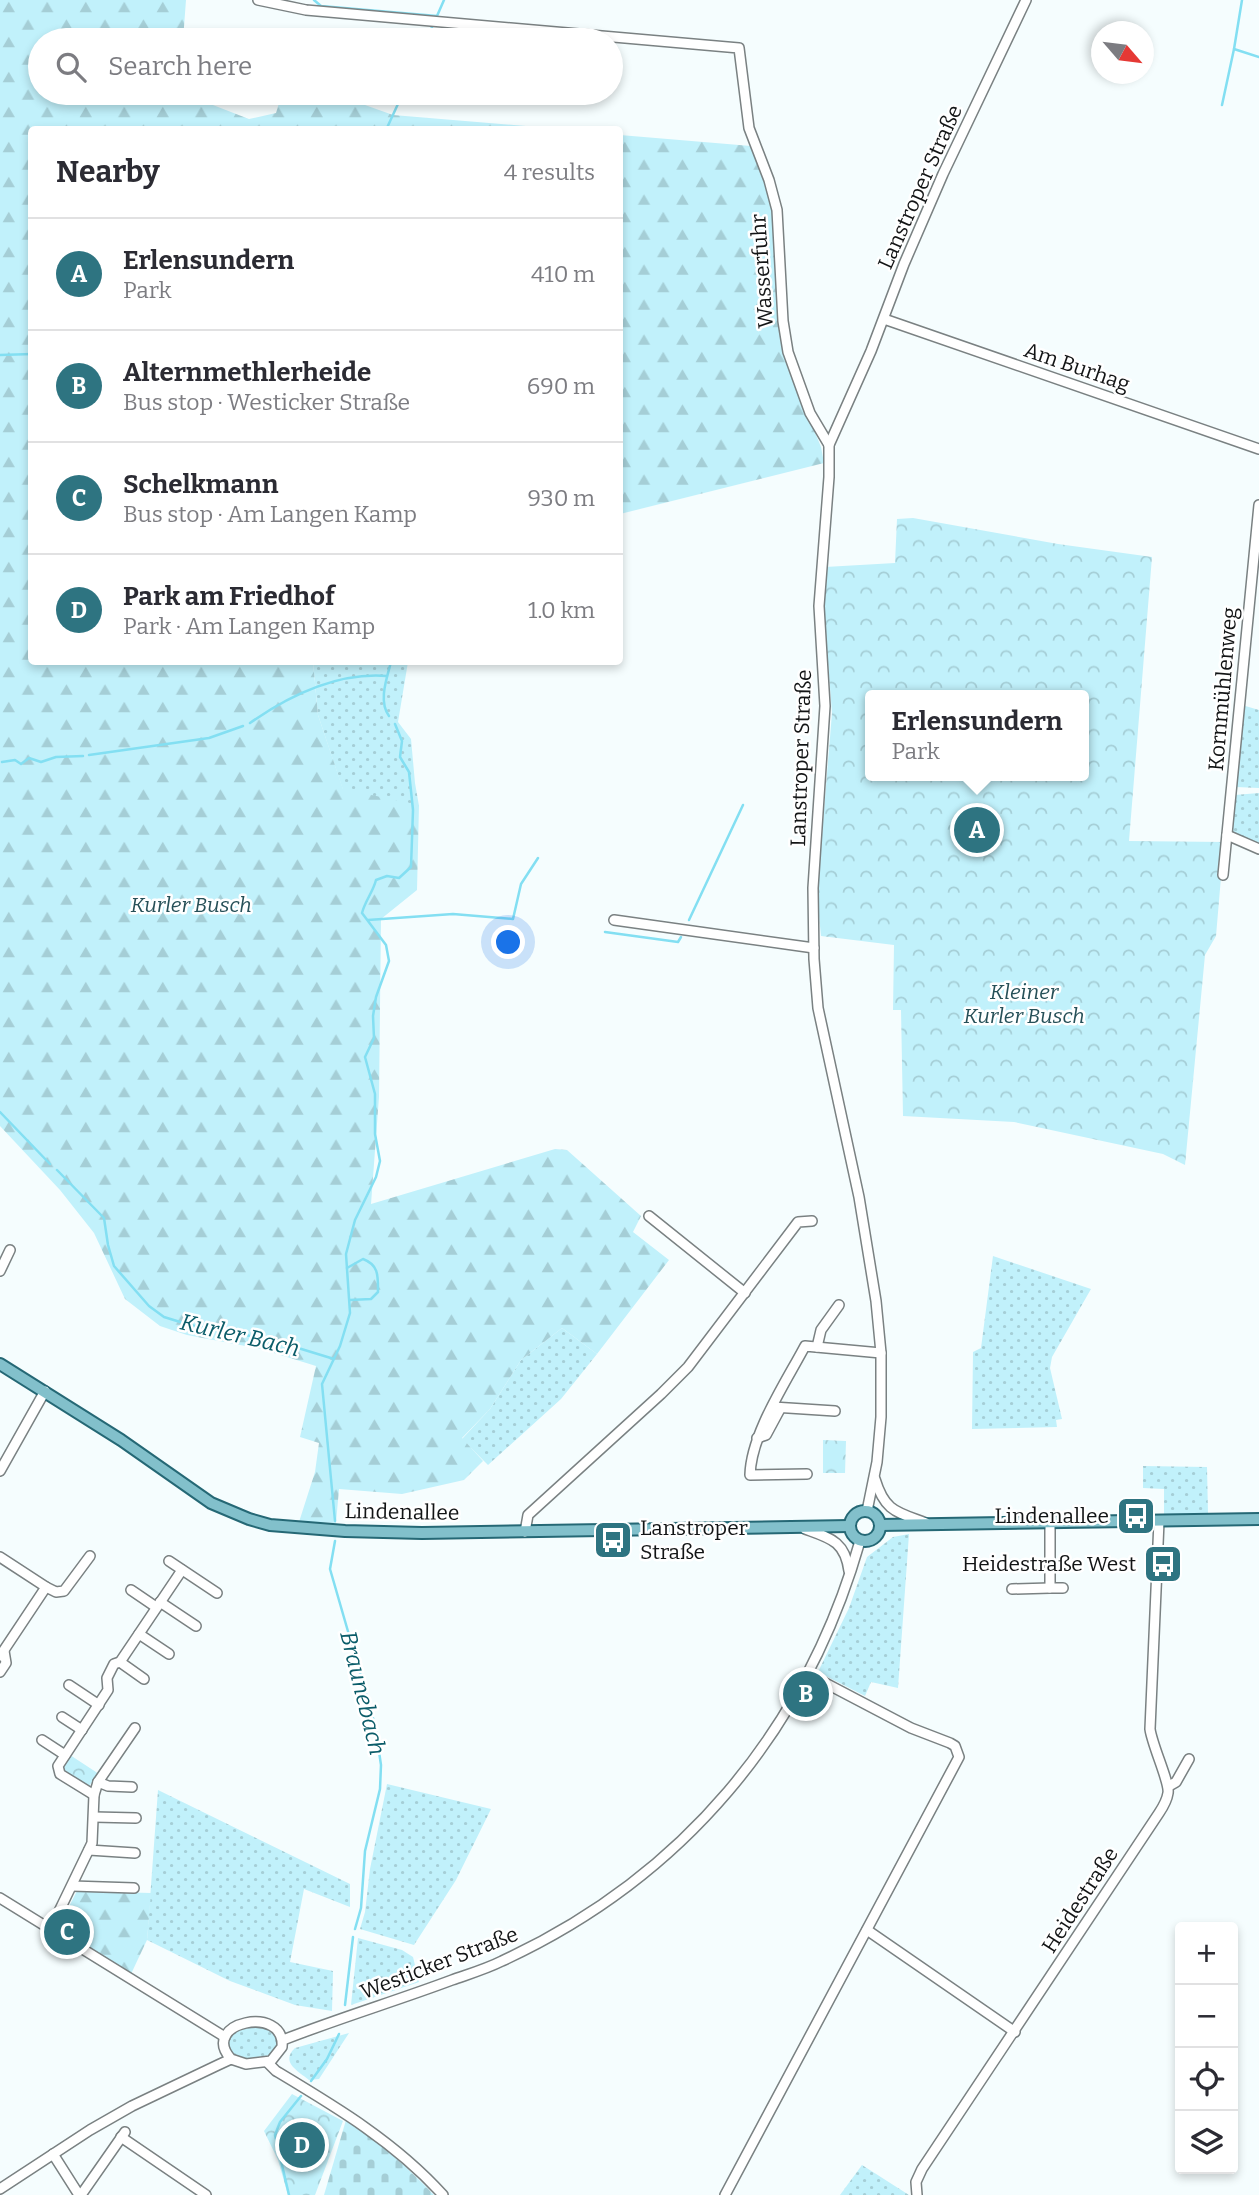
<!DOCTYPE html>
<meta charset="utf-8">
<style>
:root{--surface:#fff;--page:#f2f2f3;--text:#2b2b33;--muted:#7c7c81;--line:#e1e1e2;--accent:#2e7481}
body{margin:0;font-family:Bitter,serif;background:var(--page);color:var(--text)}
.controls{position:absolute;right:21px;bottom:21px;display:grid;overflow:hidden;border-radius:7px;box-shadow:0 4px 10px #0003}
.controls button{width:63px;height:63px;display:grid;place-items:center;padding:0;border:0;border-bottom:2px solid var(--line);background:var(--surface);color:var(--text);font:35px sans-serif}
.compass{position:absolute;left:1091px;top:21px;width:63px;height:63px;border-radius:50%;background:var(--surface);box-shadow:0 4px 10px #0003;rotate:118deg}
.you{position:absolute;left:509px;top:943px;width:24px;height:24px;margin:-18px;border:5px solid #fff;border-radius:50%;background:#1a73e8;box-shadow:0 0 0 10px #1a73e833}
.badge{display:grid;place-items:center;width:46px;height:46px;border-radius:50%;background:var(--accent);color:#fff;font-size:23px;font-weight:700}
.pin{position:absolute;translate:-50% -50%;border:4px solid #fff;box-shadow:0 2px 7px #0006}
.popup{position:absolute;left:865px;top:690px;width:224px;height:91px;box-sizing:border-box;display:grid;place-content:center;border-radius:7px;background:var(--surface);filter:drop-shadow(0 2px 5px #0005);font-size:23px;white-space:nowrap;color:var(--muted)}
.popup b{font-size:26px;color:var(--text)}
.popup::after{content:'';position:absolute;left:50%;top:100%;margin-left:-14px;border:14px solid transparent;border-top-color:var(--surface)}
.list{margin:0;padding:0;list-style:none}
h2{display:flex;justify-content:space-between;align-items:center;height:91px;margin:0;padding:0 28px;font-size:30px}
h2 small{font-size:23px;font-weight:400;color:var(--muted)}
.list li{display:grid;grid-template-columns:46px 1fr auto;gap:21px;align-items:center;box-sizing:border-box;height:112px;padding:0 28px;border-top:2px solid var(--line)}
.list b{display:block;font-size:26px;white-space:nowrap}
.list p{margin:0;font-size:23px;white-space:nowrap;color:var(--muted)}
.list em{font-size:23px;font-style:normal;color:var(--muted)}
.icon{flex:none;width:38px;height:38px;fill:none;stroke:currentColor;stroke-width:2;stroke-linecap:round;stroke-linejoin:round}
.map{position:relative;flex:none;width:1259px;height:2195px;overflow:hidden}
.search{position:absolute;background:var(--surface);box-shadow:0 4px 10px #0003;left:28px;top:28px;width:595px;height:77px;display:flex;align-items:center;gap:18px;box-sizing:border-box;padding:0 24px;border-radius:38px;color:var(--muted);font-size:26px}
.panel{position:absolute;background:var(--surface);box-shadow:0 4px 10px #0003;left:28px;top:126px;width:595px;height:539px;border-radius:7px}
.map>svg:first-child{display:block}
.grass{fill:url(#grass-dots)}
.forest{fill:url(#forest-firs)}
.cemetery{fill:url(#cemetery-stones)}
.park{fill:url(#park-crowns);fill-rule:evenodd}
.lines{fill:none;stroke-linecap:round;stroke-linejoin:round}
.stream{stroke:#83dff2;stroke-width:2.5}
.minor-casing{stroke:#7a8182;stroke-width:12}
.major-casing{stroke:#256875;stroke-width:14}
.minor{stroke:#fff;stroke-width:9}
.major{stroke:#82c0cb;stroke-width:10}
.labels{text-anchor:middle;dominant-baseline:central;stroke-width:5;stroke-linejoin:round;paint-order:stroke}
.street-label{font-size:21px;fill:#121415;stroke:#fff}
.park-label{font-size:21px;font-style:italic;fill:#265058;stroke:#fff}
.poi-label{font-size:21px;fill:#121415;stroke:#fff;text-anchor:end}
.water-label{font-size:23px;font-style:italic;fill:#0b5c69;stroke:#fff}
</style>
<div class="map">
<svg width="1259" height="2195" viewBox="0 0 1259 2195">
<defs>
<pattern id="grass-dots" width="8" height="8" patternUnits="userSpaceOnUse" patternTransform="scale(1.75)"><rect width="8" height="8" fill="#c1f1fb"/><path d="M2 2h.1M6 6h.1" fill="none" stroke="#a5ced6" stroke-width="1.8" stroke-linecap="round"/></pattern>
<pattern id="forest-firs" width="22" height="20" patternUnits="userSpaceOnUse" patternTransform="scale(1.75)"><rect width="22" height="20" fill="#c1f1fb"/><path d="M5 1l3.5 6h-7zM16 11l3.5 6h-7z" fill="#a5ced6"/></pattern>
<pattern id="cemetery-stones" width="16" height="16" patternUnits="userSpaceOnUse" patternTransform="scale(1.75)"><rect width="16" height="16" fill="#c1f1fb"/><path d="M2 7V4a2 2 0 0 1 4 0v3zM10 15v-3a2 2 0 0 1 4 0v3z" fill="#a5ced6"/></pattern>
<pattern id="park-crowns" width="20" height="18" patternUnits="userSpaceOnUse" patternTransform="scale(1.75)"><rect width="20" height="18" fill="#c1f1fb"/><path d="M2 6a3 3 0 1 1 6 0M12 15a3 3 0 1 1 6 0" fill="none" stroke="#a5ced6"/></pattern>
</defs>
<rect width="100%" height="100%" fill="#f5fdfe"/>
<g class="grass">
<polygon points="313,662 408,662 398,722 411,739 415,783 419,806 343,790 318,715"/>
<polygon points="1242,705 1259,710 1259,788 1236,787"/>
<polygon points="1259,793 1259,845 1231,833 1235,795"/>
<polygon points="993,1256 1091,1289 1052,1357 1050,1368 1062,1419 1056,1420 1057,1427 972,1429 973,1352 981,1348"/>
<polygon points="562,1328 597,1354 561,1399 488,1465 462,1439 490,1409 521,1360"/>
<polygon points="1143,1466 1207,1467 1208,1514 1164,1515 1164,1489 1143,1488"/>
<polygon points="909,1534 898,1688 871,1682 865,1696 818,1672 849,1608 867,1557 893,1537"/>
<polygon points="387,1784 491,1809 456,1880 414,1945 360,1929 365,1912 370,1869"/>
<polygon points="158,1790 350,1884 350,1907 304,1889 290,1962 333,1971 332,2011 295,2005 230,1981 147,1940"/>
<polygon points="358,1938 402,1950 413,1957 419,1982 351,2005"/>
<polygon points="263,2027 276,2034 278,2046 271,2055 243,2059 231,2053 228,2044 231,2034 241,2028"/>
<path d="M 349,2033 L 319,2079 L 309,2080 C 298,2071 280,2062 295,2048 Z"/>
<polygon points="862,2165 909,2195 840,2195"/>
</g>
<g class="forest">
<polygon points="0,0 186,0 183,40 40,40 40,93 182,93 249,119 276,113 282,93 319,93 316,105 365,105 393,115 562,129 32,130 32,662 313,662 318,715 343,789 419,805 417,890 381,919 379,1097 371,1204 555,1149 567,1150 641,1216 633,1232 669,1260 597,1354 562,1328 521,1360 490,1409 462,1438 483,1461 464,1480 402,1494 339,1489 336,1523 299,1522 315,1472 319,1443 300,1437 316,1366 261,1349 187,1335 160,1326 125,1299 94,1233 60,1190 0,1126"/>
<polygon points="620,135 751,146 767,180 774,210 780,322 803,403 821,447 824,463 620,514"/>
<polygon points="77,1891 151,1893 147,1940 131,1974 68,1935 60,1924"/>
</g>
<path class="cemetery" d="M 346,2120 C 379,2141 407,2167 434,2195 L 324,2195 Z"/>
<g class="park">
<path d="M 913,518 L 1058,544 L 1152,557 L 1129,841 L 1224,842 L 1216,936 L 1205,955 L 1185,1165 L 1163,1154 L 1014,1122 L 903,1116 L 901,1010 L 893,1010 L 894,945 L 821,936 L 817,896 L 832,713 L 823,599 L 825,567 L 895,563 L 897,519 ZM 870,695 L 1084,695 L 1084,776 L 870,776 Z"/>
<polygon points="823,1440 846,1441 845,1473 823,1473"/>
<path d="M 70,1755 L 99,1774 L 88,1787 C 79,1781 65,1778 63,1766 Z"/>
<polygon points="292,2094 343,2121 315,2195 288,2195 278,2160 264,2131"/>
</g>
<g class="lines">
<g class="stream">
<polyline points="314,0 321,6 437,16 444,0"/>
<polyline points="426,40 433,25"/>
<polyline points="1234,49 1242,0"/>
<polyline points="1222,105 1234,49 1259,57"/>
<polyline points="386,130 403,93"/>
<polyline points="0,355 32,354"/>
<path d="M 389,716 C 378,701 387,678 391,662"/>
<path d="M 250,723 C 290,695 337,672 387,676"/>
<polyline points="89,755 209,738 243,726"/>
<polyline points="2,762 15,760 21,764 29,758 41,762 56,757 83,756"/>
<polyline points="368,920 453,914 513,919 521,884 538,858"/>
<polyline points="689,920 743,805"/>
<polyline points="605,932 678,942 681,937"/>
<polyline points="0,1112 50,1164"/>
<polyline points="57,1170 104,1218 108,1245 114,1266 149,1306 164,1317 190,1325 272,1340 334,1359"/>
<path d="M 347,1268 L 363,1259 C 379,1265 378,1276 378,1292 L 371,1299 L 350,1300"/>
<path d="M 335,1521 L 322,1384 L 340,1346 L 350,1313 L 346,1254 L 355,1220 L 376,1177 L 380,1161 L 375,1134 L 375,1094 L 365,1057 L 374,1038 L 373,1016 L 376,997 L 389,961 L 386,945 L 362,913 C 365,901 373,892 376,880 L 387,876 L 399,878 L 411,867 L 413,810 L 409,772 L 400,757 L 402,741 L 395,724"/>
<polyline points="335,1541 330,1569 375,1725 381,1765 380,1789 365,1851 361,1908 355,1929"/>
<polyline points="345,2005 353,1937"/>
<polyline points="311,2081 327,2059 339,2034"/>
<polyline points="289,2195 275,2135 280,2122 301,2096"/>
</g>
<defs>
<g id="minor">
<polyline points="258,0 306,10 739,48 749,128 769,180 777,210 783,321 788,352 810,413 829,445"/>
<polyline points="884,319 1259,449"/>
<polyline points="1227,835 1259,849"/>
<polyline points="1223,875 1259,505"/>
<polyline points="614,920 814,948"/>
<polyline points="649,1216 745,1293"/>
<polyline points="0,1271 10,1250"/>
<polyline points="817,1347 821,1330 839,1305"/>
<polyline points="773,1407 835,1411"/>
<polyline points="757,1438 766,1435 780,1409"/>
<polyline points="0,1471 45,1391"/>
<path d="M 807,1474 L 750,1475 C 751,1434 786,1382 805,1346 L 881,1353"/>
<path d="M 875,1479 C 885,1512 897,1512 926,1523"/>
<polyline points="867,1511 877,1462 881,1417 881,1353 876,1301 859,1197 818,1008 814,959 813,888 825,706 819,606 829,477 829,445 871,351 904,264 943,174 1026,0"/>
<polyline points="1050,1523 1050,1588 1063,1588"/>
<path d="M 805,1529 C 830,1538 845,1541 849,1571"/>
<polyline points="525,1532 528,1515 661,1394 688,1367 798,1222 812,1221"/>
<polyline points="0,1557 46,1587 0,1656"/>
<polyline points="169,1561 217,1593"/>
<polyline points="46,1587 56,1592 64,1591 90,1556"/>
<polyline points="1012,1589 1050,1588"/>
<polyline points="131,1590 156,1607"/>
<polyline points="160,1602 196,1626"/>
<polyline points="139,1634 169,1654"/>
<polyline points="120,1662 144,1679"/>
<polyline points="0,1672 6,1663 4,1651"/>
<polyline points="69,1685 99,1705"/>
<polyline points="62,1717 82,1730"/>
<polyline points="42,1740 65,1755"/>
<polyline points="98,1782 108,1786 132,1787"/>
<polyline points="1169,1786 1176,1782 1189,1759"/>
<polyline points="94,1795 60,1774 58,1766 108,1690 107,1678 114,1664 120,1662 182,1570"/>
<polyline points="94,1817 136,1818"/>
<polyline points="89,1850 135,1853"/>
<polyline points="72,1886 134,1888"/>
<polyline points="0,1898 225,2037"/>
<polyline points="50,1930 92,1843 94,1795 98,1782 135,1728"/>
<polyline points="867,1930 1015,2032"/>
<path d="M 283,2040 C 339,2018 396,2001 452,1980 C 469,1974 486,1969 502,1961 C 682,1878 806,1731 860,1541"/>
<path d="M 267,2062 L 276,2071 C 336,2107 395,2142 443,2195"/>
<polyline points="121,2137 206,2195"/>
<polyline points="53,2154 79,2195"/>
<path d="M 0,2189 L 90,2130 L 132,2106 L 218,2065 L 231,2059 L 246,2064 L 271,2061 L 282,2047 C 286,2004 198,2022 231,2059"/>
<polyline points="81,2195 125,2132"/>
<polyline points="725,2195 959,1757 955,1746 950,1743 911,1728 808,1674"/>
<path d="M 917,2195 L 916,2182 L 922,2169 L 1159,1813 C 1163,1807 1167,1800 1168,1793 C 1170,1783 1152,1745 1150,1729 L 1159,1521"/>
</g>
<g id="major">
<polyline points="0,1364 121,1440 211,1503 249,1519 270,1525 345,1531 422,1533 849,1526"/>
<circle cx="865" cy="1526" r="15"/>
<polyline points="880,1525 1259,1519"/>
</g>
</defs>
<use href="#minor" class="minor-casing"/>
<use href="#major" class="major-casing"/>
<use href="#minor" class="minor"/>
<use href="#major" class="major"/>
</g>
<defs>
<symbol id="bus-square" viewBox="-11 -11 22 22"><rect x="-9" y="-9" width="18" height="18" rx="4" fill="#2e7481" stroke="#fff"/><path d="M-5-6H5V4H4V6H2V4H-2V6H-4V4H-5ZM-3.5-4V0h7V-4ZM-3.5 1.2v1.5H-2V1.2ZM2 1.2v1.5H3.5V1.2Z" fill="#fff"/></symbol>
</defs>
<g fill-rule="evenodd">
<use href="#bus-square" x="1114" y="1494" width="44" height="44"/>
<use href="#bus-square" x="591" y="1518" width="44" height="44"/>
<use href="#bus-square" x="1141" y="1542" width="44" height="44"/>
</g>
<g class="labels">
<g class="street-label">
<text transform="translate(920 187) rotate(-66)">Lanstroper Straße</text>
<text transform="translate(762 271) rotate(-94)">Wasserfuhr</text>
<text transform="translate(1077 367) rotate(19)">Am Burhag</text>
<text transform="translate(1223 689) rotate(-85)">Kornmühlenweg</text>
<text transform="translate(801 758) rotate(-88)">Lanstroper Straße</text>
<text transform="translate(402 1512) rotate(1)">Lindenallee</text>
<text transform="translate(1080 1900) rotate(-57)">Heidestraße</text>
<text transform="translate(439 1963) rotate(-21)">Westicker Straße</text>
</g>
<g class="park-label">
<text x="191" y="905">Kurler Busch</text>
<text x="1024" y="992">Kleiner<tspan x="1024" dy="24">Kurler Busch</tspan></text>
</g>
<g class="poi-label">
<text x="1109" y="1516">Lindenallee</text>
<text x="640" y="1528" text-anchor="start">Lanstroper<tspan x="640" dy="24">Straße</tspan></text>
<text x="1136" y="1564">Heidestraße West</text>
</g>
<g class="water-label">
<text transform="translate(240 1335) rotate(13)">Kurler Bach</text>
<text transform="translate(363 1693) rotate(76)">Braunebach</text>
</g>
</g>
</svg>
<div class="controls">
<button>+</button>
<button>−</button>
<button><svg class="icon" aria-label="locate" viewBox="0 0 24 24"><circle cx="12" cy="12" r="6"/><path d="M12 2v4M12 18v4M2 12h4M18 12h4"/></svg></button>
<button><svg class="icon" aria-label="layers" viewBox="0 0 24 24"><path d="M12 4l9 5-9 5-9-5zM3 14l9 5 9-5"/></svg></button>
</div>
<svg class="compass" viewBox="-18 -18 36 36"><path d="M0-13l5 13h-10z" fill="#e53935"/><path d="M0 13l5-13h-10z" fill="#7c7c81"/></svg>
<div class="you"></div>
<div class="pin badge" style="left:977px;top:830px">A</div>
<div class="popup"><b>Erlensundern</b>Park</div>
<div class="pin badge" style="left:806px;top:1694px">B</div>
<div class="pin badge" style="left:67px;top:1932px">C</div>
<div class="pin badge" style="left:302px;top:2145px">D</div>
<div class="search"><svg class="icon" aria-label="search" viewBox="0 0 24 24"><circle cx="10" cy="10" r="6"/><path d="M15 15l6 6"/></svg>Search here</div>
<section class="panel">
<h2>Nearby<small>4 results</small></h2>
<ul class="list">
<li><span class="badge">A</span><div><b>Erlensundern</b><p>Park</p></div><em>410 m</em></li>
<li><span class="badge">B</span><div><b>Alternmethlerheide</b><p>Bus stop · Westicker Straße</p></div><em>690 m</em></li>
<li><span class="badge">C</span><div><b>Schelkmann</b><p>Bus stop · Am Langen Kamp</p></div><em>930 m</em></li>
<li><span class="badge">D</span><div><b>Park am Friedhof</b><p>Park · Am Langen Kamp</p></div><em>1.0 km</em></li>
</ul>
</section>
</div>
